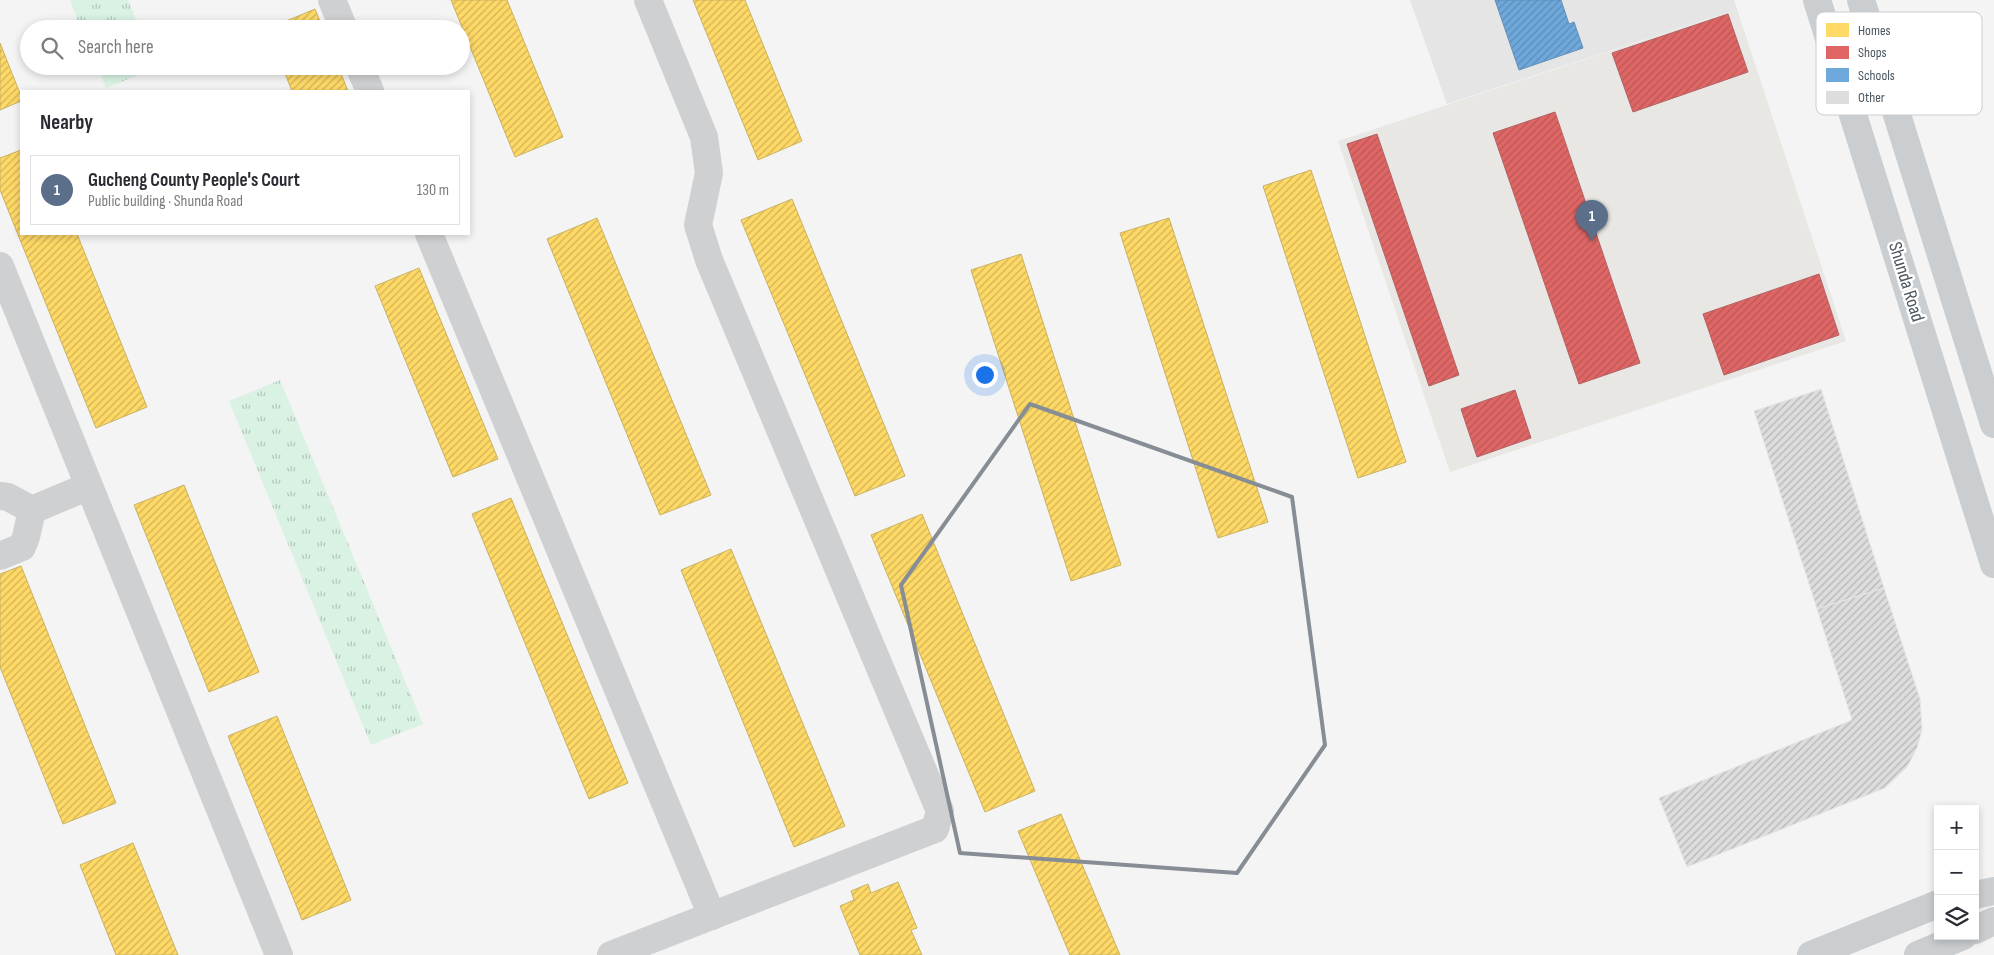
<!DOCTYPE html>
<meta charset="utf-8">
<style>
:root{--surface:#fff;--page:#f2f2f3;--text:#2b2b33;--muted:#7c7c81;--line:#e1e1e2;--accent:#d93025}
body{margin:0;font-family:"Sofia Sans Condensed",sans-serif;background:var(--page);color:var(--text)}
.controls{position:absolute;right:15px;bottom:15px;display:grid;overflow:hidden;border-radius:0px;box-shadow:0 2px 8px #0003}
.controls button{width:45px;height:45px;display:grid;place-items:center;padding:0;border:0;border-bottom:1px solid var(--line);background:var(--surface);color:var(--text);font:25px sans-serif}
.you{position:absolute;left:984px;top:374px;width:18px;height:18px;margin:-12px;border:4px solid #fff;border-radius:50%;background:#1a73e8;box-shadow:0 0 0 8px #1a73e833}
.badge{display:grid;place-items:center;width:32px;height:32px;border-radius:50%;background:var(--accent);color:#fff;font-size:16px;font-weight:700}
.pin{position:absolute;translate:-50% -41px;filter:drop-shadow(0 1px 2px #0008)}
.pin::after{content:'';position:absolute;top:26px;width:18px;height:15px;background:inherit;clip-path:polygon(0 0,100% 0,50% 100%)}
.list{margin:0;padding:0;list-style:none}
h2{display:flex;justify-content:space-between;align-items:center;height:65px;margin:0;padding:0 20px;font-size:21px}
h2 small{font-size:16px;font-weight:400;color:var(--muted)}
.list li{display:grid;grid-template-columns:32px 1fr auto;gap:15px;align-items:center;box-sizing:border-box;height:70px;margin:0 10px 10px;padding:0 10px;border:1px solid var(--line);border-radius:0px}
.list b{display:block;font-size:19px;white-space:nowrap}
.list p{margin:0;font-size:16px;white-space:nowrap;color:var(--muted)}
.list em{font-size:16px;font-style:normal;color:var(--muted)}
.icon{flex:none;width:28px;height:28px;fill:none;stroke:currentColor;stroke-width:2;stroke-linecap:round;stroke-linejoin:round}
.map{position:relative;flex:none;width:1994px;height:955px;overflow:hidden}
.search{position:absolute;background:var(--surface);box-shadow:0 2px 8px #0003;left:20px;top:20px;width:450px;height:55px;display:flex;align-items:center;gap:12px;box-sizing:border-box;padding:0 18px;border-radius:28px;color:var(--muted);font-size:19px}
.panel{position:absolute;background:var(--surface);box-shadow:0 2px 8px #0003;left:20px;top:90px;width:450px;height:145px;border-radius:0px}
.map>svg:first-child{display:block}
.commercial{fill:#e8e7e3}
.education{fill:#e6e5e6}
.grass{fill:url(#grass-tufts)}
.homes{fill:url(#homes-hatch);stroke:#c9b264}
.shops{fill:url(#shops-hatch);stroke:#b36164}
.schools{fill:url(#schools-hatch);stroke:#648fb7}
.building{fill:url(#building-hatch);stroke:#e5e6e7}
.lines{fill:none;stroke-linecap:round;stroke-linejoin:round}
.minor{stroke:#ced0d2;stroke-width:28}
.major{stroke:#caced1;stroke-width:28}
.marked{fill:none;stroke:#868d94;stroke-width:4;stroke-linejoin:round}
.labels{text-anchor:middle;dominant-baseline:central;stroke-width:5;stroke-linejoin:round;paint-order:stroke}
.street-label{font-size:19px;fill:#4a5661;stroke:#fff}
.key{fill:#fff;stroke:#c9ccd0;stroke-width:1}
.key-label{font-size:14px;fill:#4a5661}
</style>
<div class="map">
<svg width="1994" height="955" viewBox="0 0 1994 955">
<defs>
<pattern id="grass-tufts" width="24" height="20" patternUnits="userSpaceOnUse" patternTransform="scale(1.25)"><rect width="24" height="20" fill="#d9f2e3"/><path d="M3 7l-1-3M5 7V3M7 7l1-3M15 17l-1-3M17 17v-4M19 17l1-3" fill="none" stroke="#b2c7bb"/></pattern>
<pattern id="homes-hatch" width="6" height="6" patternUnits="userSpaceOnUse" patternTransform="scale(1.25)"><rect width="6" height="6" fill="#ffd966"/><path d="M-1 1l2-2M0 6l6-6M5 7l2-2" fill="none" stroke="#d0b357"/></pattern>
<pattern id="shops-hatch" width="6" height="6" patternUnits="userSpaceOnUse" patternTransform="scale(1.25)"><rect width="6" height="6" fill="#e06666"/><path d="M-1 1l2-2M0 6l6-6M5 7l2-2" fill="none" stroke="#b85757"/></pattern>
<pattern id="schools-hatch" width="6" height="6" patternUnits="userSpaceOnUse" patternTransform="scale(1.25)"><rect width="6" height="6" fill="#6fa8dc"/><path d="M-1 1l2-2M0 6l6-6M5 7l2-2" fill="none" stroke="#5d8cb6"/></pattern>
<pattern id="building-hatch" width="6" height="6" patternUnits="userSpaceOnUse" patternTransform="scale(1.25)"><rect width="6" height="6" fill="#ddddde"/><path d="M-1 1l2-2M0 6l6-6M5 7l2-2" fill="none" stroke="#b5b6b7"/></pattern>
</defs>
<rect width="100%" height="100%" fill="#f4f4f4"/>
<polygon class="commercial" points="1737,9 1846,341 1450,472 1338,141"/>
<polygon class="education" points="1410,0 1734,0 1737,9 1447,104"/>
<g class="grass">
<polygon points="70,0 128,0 140,29 81,29"/>
<polygon points="97,66 156,66 156,68 106,88"/>
<polygon points="280,380 423,724 371,745 229,401"/>
</g>
<g class="homes">
<polygon points="451,0 507,0 563,137 515,157"/>
<polygon points="693,0 745,0 802,141 758,160"/>
<polygon points="315,9 323,29 267,29"/>
<polygon points="0,43 21,96 21,101 0,110"/>
<polygon points="282,66 338,66 348,91 292,91"/>
<polygon points="21,150 21,234 77,234 147,407 96,428 0,190 0,158"/>
<polygon points="1311,170 1406,462 1358,478 1263,186"/>
<polygon points="792,199 905,476 855,496 741,220"/>
<polygon points="597,218 711,495 660,515 547,239"/>
<polygon points="1169,218 1268,522 1218,538 1120,233"/>
<polygon points="1021,254 1121,565 1071,581 971,270"/>
<polygon points="419,268 498,459 453,477 375,286"/>
<polygon points="184,485 259,672 209,692 134,505"/>
<polygon points="511,498 628,783 589,799 472,514"/>
<polygon points="922,514 1035,791 985,812 871,535"/>
<polygon points="731,549 845,826 794,847 681,570"/>
<polygon points="21,566 116,803 63,824 0,667 0,574"/>
<polygon points="277,716 351,900 302,920 228,736"/>
<polygon points="1061,814 1120,955 1070,955 1018,831"/>
<polygon points="133,843 178,955 116,955 80,865"/>
<polygon points="898,882 917,928 911,930 922,955 860,955 840,906 854,900 851,891 868,884 871,893"/>
</g>
<g class="shops">
<polygon points="1728,14 1748,72 1633,112 1612,53"/>
<polygon points="1555,112 1640,363 1579,384 1493,133"/>
<polygon points="1377,134 1459,375 1429,386 1347,144"/>
<polygon points="1819,274 1839,335 1724,375 1703,314"/>
<polygon points="1515,390 1531,438 1477,457 1461,409"/>
</g>
<polygon class="schools" points="1495,0 1561,0 1569,24 1574,22 1583,48 1519,70"/>
<g class="building">
<polygon points="1821,389 1884,588 1817,609 1754,411"/>
<polygon points="1884,588 1920,699 1922,730 1917,748 1907,767 1885,788 1687,867 1659,798 1852,720 1817,609"/>
</g>
<g class="lines">
<g class="minor">
<polyline points="332,0 344,29"/>
<polyline points="359,66 370,91"/>
<polyline points="429,234 712,916"/>
<polyline points="0,266 279,955"/>
<polyline points="0,496 8,497 32,510 26,537 22,547 0,556"/>
<polyline points="32,510 89,486"/>
<polyline points="611,955 935,829 940,811 709,260 698,225 709,173 704,137 648,0"/>
</g>
<g class="major">
<polyline points="1817,0 1994,564"/>
<polyline points="1861,0 1994,424"/>
<polyline points="1975,895 1994,891"/>
<polyline points="1975,930 1994,921"/>
<polyline points="1811,955 1938,904"/>
<polyline points="1918,955 1963,936"/>
</g>
</g>
<path class="marked" d="M 1030,404 L 1292,497 L 1325,745 L 1237,873 L 960,853 L 901,585 Z"/>
<g class="labels">
<g class="street-label">
<text transform="translate(1906 282) rotate(73)">Shunda Road</text>
</g>
</g>
<rect x="1816" y="12" width="166" height="103" rx="8" class="key"/>
<rect x="1826" y="23" width="23" height="14" fill="#ffd966"/>
<rect x="1826" y="46" width="23" height="13" fill="#e06666"/>
<rect x="1826" y="68" width="23" height="14" fill="#6fa8dc"/>
<rect x="1826" y="91" width="23" height="13" fill="#ddddde"/>
<g class="key-label">
<text x="1858" y="35">Homes</text>
<text x="1858" y="57">Shops</text>
<text x="1858" y="80">Schools</text>
<text x="1858" y="102">Other</text>
</g>
</svg>
<div class="controls">
<button>+</button>
<button>−</button>
<button><svg class="icon" aria-label="layers" viewBox="0 0 24 24"><path d="M12 4l9 5-9 5-9-5zM3 14l9 5 9-5"/></svg></button>
</div>
<div class="you"></div>
<div class="pin badge" style="left:1592px;top:241px;background:#5c6f8a">1</div>
<div class="search"><svg class="icon" aria-label="search" viewBox="0 0 24 24"><circle cx="10" cy="10" r="6"/><path d="M15 15l6 6"/></svg>Search here</div>
<section class="panel">
<h2>Nearby<small></small></h2>
<ul class="list">
<li><span class="badge" style="background:#5c6f8a">1</span><div><b>Gucheng County People's Court</b><p>Public building · Shunda Road</p></div><em>130 m</em></li>
</ul>
</section>
</div>
